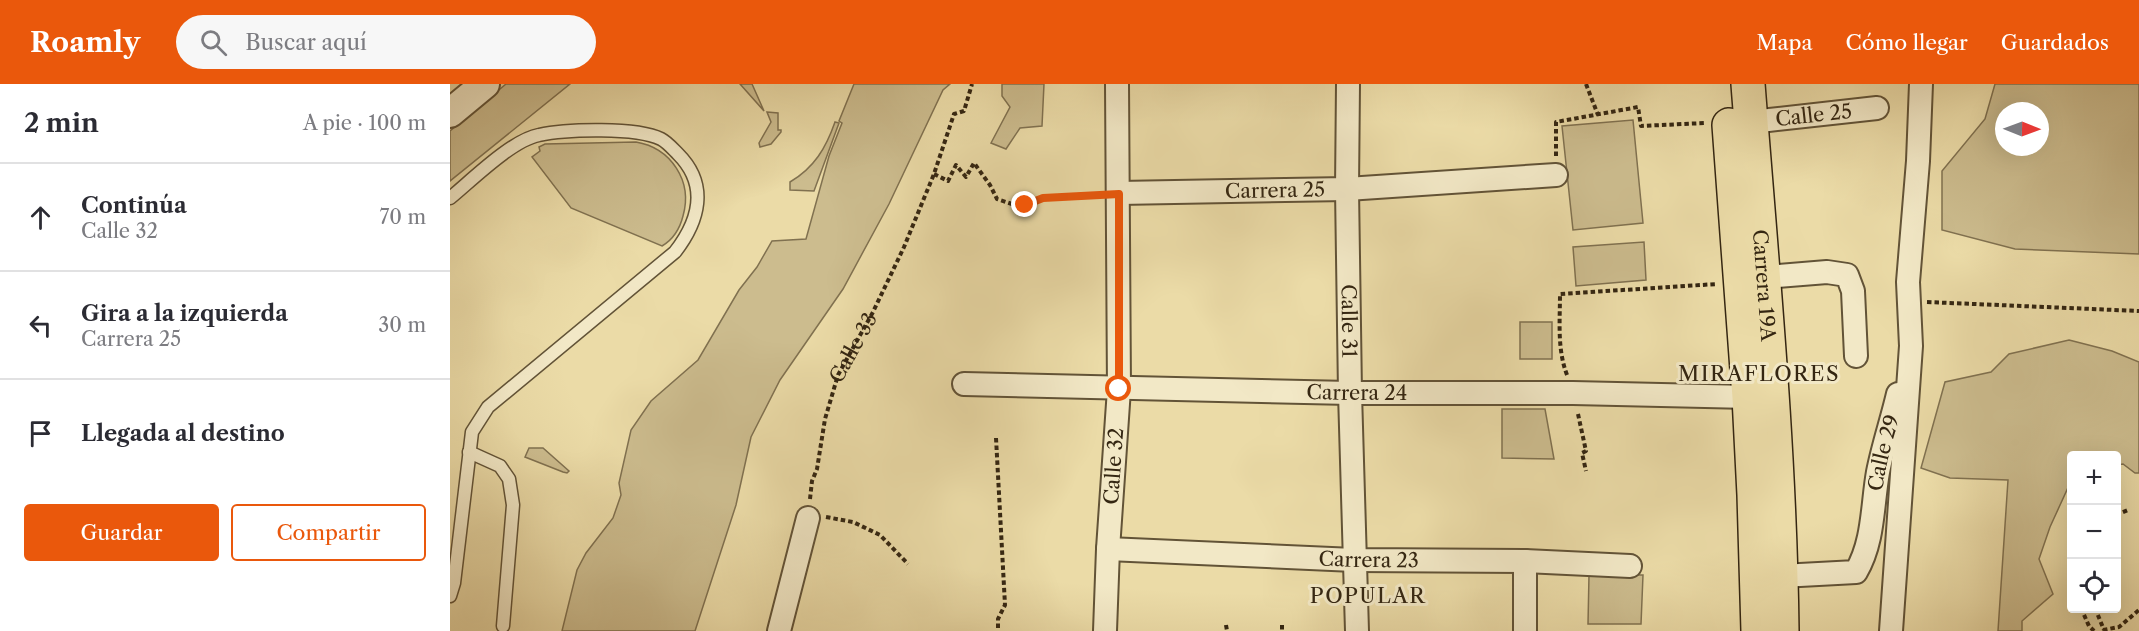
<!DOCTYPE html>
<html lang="es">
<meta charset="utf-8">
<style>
:root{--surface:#fff;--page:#f7f7f7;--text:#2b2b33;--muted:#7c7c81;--line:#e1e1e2;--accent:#ea580c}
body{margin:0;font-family:"Libre Caslon Text",serif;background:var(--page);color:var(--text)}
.controls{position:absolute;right:18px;bottom:18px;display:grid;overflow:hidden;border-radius:6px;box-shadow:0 6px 24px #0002}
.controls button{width:54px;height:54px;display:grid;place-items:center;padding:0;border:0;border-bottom:2px solid var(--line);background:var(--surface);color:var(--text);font:30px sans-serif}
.compass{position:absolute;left:1545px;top:18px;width:54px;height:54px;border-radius:50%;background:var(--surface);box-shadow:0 6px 24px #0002;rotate:91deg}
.stop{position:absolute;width:18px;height:18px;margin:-14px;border:4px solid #ea580c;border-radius:50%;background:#fff}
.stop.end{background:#ea580c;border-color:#fff;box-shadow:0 2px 6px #0008}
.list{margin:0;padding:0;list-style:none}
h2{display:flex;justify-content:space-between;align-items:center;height:78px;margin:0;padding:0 24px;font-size:26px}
h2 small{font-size:20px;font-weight:400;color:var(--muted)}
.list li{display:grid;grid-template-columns:39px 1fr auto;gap:18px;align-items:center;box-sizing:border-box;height:108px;padding:0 24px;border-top:2px solid var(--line)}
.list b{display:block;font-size:22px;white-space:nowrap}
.list p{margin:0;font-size:20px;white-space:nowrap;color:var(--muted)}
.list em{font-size:20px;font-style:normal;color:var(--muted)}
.actions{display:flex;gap:12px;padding:18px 24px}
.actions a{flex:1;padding:14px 0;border:2px solid var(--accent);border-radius:6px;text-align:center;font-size:21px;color:var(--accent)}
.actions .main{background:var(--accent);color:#fff}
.icon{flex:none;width:33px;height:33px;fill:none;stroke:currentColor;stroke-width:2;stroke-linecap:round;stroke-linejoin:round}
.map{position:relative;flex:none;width:1689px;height:547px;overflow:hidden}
header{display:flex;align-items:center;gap:36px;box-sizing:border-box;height:84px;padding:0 30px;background:var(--accent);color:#fff}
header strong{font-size:28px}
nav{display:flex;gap:33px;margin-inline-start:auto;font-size:21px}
.search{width:420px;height:54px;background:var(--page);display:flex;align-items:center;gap:15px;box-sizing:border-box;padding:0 21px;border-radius:33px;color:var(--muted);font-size:22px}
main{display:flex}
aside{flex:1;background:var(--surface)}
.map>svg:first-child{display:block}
.green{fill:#ccbc8e;stroke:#807150;stroke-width:1.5;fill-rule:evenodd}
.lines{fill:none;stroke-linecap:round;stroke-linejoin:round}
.service-casing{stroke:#625337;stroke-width:15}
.minor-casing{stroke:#625337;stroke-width:26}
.tertiary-casing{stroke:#625337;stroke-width:32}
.primary-casing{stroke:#342612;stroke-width:36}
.path{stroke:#342612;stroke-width:4;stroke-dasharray:4.5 3;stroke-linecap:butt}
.service{stroke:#f2e8c6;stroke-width:12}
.minor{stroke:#f2e8c6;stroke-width:22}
.tertiary{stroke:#f2e8c6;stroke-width:28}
.primary{stroke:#ebdba7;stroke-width:33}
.route{stroke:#ea580c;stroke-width:8}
.labels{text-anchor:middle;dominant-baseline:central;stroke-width:6;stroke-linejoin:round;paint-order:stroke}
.street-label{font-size:20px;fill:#342612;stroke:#f2e8c6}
.neighbourhood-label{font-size:21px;letter-spacing:1.5px;fill:#342612;stroke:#f2e8c6}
</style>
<header>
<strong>Roamly</strong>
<div class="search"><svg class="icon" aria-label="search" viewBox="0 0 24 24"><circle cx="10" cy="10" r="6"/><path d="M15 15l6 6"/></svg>Buscar aquí</div>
<nav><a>Mapa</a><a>Cómo llegar</a><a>Guardados</a></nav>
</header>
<main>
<aside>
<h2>2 min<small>A pie · 100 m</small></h2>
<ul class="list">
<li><svg class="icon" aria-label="ahead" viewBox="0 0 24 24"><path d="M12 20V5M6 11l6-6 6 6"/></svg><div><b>Continúa</b><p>Calle 32</p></div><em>70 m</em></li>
<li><svg class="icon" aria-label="left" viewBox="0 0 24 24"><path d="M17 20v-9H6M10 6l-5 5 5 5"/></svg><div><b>Gira a la izquierda</b><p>Carrera 25</p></div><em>30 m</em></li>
<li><svg class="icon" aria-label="arrive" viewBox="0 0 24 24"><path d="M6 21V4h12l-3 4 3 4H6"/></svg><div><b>Llegada al destino</b></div></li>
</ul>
<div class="actions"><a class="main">Guardar</a><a>Compartir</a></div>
</aside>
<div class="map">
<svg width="1689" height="547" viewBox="0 0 1689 547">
<rect width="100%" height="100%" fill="#ebdba7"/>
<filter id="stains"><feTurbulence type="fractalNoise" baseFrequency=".00333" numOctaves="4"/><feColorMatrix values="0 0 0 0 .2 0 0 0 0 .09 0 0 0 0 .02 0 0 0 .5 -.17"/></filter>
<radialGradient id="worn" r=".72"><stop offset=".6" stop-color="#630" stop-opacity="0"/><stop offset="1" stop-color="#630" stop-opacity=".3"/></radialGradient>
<g class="green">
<polygon points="56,0 120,0 0,97 0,47"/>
<polygon points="290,0 302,0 314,27"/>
<polygon points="404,0 500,0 493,6 439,120 393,205 330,296 301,353 286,421 245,547 112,547 127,486 136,469 163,434 171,411 169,399 181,346 201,317 248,276 289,206 307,183 322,157 356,155 379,72 392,39 389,37"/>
<polygon points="552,0 594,0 592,42 570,44 556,65 541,59 560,23 552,12"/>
<path d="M 1545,0 L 1689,0 L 1689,170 L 1565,165 L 1492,146 L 1492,87 L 1535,35 ZM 1554,27 L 1590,27 L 1590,63 L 1554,63 Z"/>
<polygon points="317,28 328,29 328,46 331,46 331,48 321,60 310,63 309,59 321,38"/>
<polygon points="1183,36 1193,139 1123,146 1112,42"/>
<path d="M 385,38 L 389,39 L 364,107 L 340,106 L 340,98 C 364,84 376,64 385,38 Z"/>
<path d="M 186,58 C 221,64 243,97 233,132 C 230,144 224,155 212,162 L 121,124 L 82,73 L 90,67 L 89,63 L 95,60 Z"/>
<polygon points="1194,158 1196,196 1126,202 1123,163"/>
<rect x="1070" y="238" width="32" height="37"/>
<polygon points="1619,256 1662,267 1689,278 1689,389 1685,389 1673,380 1667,381 1666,372 1622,372 1621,397 1600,443 1589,475 1603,510 1572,537 1572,547 1548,547 1558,396 1500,394 1471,384 1495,298 1541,288 1559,270"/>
<polygon points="1052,325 1095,325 1104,375 1052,374"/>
<polygon points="79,364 93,364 119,387 117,389 113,388 75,373"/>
<polygon points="1139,491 1193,491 1191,540 1138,540"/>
</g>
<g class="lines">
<defs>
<g id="service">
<path d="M 0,114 C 22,96 62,56 89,51 C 116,45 187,43 211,55 C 217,58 223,65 228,70 C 259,101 249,137 225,168 L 38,323 L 22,348 L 4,499 L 0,512"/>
<polyline points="19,368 50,382 59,395 63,421 53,542"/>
</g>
<g id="minor">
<path id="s2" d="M 898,0 L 897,105 L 900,309 L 907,547"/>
<path id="s3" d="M 1301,38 L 1427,24"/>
<path id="s4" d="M 669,109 L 897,105 L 1106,91"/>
<polyline points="1315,193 1377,188 1397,191 1403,207 1406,272"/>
<path id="s5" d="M 514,300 L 900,309 L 1123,309 L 1299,313"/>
<path id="s6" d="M 658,465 L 904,476 L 1075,477 L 1180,482"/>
<polyline points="1075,477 1075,547"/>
<path id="s7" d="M 1331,492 L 1406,488 C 1424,457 1422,422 1428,388 C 1433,362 1442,336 1448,310"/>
<polyline points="329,547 358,434"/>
<path id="s8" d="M 655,547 L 658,465 L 669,305 L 667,0"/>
<polyline points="1441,547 1461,262 1458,198 1468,77 1471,0"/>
</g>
<polyline id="tertiary" points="0,29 35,0"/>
<g id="primary">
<path id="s9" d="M 1298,0 C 1312,182 1330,364 1332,547"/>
<polyline points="1279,41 1299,313 1304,411 1308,547"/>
</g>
</defs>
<use href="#service" class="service-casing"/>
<use href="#minor" class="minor-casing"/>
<use href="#tertiary" class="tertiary-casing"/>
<use href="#primary" class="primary-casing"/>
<g class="path">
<polyline points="1136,0 1148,31"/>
<polyline points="1106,72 1106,38 1188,23 1191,42 1255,39"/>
<polyline points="484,90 498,97 506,81 516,93 524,79 540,101 547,115 562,120 575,121 593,114 649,110"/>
<polyline points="1477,218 1689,227"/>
<path d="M 1117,291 C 1107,265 1110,237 1110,210 L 1267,200"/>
<polyline points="1128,330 1136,367 1132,369 1136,387"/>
<polyline points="546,354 555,521 548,535 548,547"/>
<path id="s1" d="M 360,415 L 362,397 L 367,385 L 375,335 L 388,291 L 423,228 L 454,163 L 484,90 L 504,30 L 514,27 L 522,0"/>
<polyline points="1666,431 1678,426"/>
<polyline points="376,433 403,438 430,451 458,480"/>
<polyline points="1631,524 1639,542 1644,547"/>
<polyline points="1645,524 1654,546"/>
<polyline points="776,541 777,547"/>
<polyline points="832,541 832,547"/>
<polyline points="1653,546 1669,543 1689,526"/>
</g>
<use href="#service" class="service"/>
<use href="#minor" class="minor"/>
<use href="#tertiary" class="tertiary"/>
<use href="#primary" class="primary"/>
</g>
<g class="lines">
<polyline class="route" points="575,121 593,114 669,110 669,305"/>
</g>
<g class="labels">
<g class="street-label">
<text stroke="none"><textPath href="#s3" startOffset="63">Calle 25</textPath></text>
<text stroke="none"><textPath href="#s4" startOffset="156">Carrera 25</textPath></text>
<text stroke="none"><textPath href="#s9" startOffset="202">Carrera 19A</textPath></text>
<text stroke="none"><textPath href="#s2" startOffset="237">Calle 31</textPath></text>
<text stroke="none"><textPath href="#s1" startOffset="159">Calle 33</textPath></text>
<text stroke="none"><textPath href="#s5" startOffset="393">Carrera 24</textPath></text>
<text stroke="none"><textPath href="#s7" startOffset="198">Calle 29</textPath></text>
<text stroke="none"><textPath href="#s8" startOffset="165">Calle 32</textPath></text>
<text stroke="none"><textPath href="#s6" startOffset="261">Carrera 23</textPath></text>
</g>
<g class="neighbourhood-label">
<text x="1309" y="289">MIRAFLORES</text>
<text x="918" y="511">POPULAR</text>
</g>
</g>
<rect width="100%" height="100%" filter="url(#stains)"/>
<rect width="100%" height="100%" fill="url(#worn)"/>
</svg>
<div class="controls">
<button>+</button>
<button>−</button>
<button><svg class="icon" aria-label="locate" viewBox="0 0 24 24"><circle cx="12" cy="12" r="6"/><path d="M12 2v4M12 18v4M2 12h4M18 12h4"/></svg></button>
</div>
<svg class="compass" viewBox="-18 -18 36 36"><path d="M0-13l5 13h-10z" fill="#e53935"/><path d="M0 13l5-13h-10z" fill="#7c7c81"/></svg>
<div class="stop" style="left:669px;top:305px"></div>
<div class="stop end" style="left:575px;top:121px"></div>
</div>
</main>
